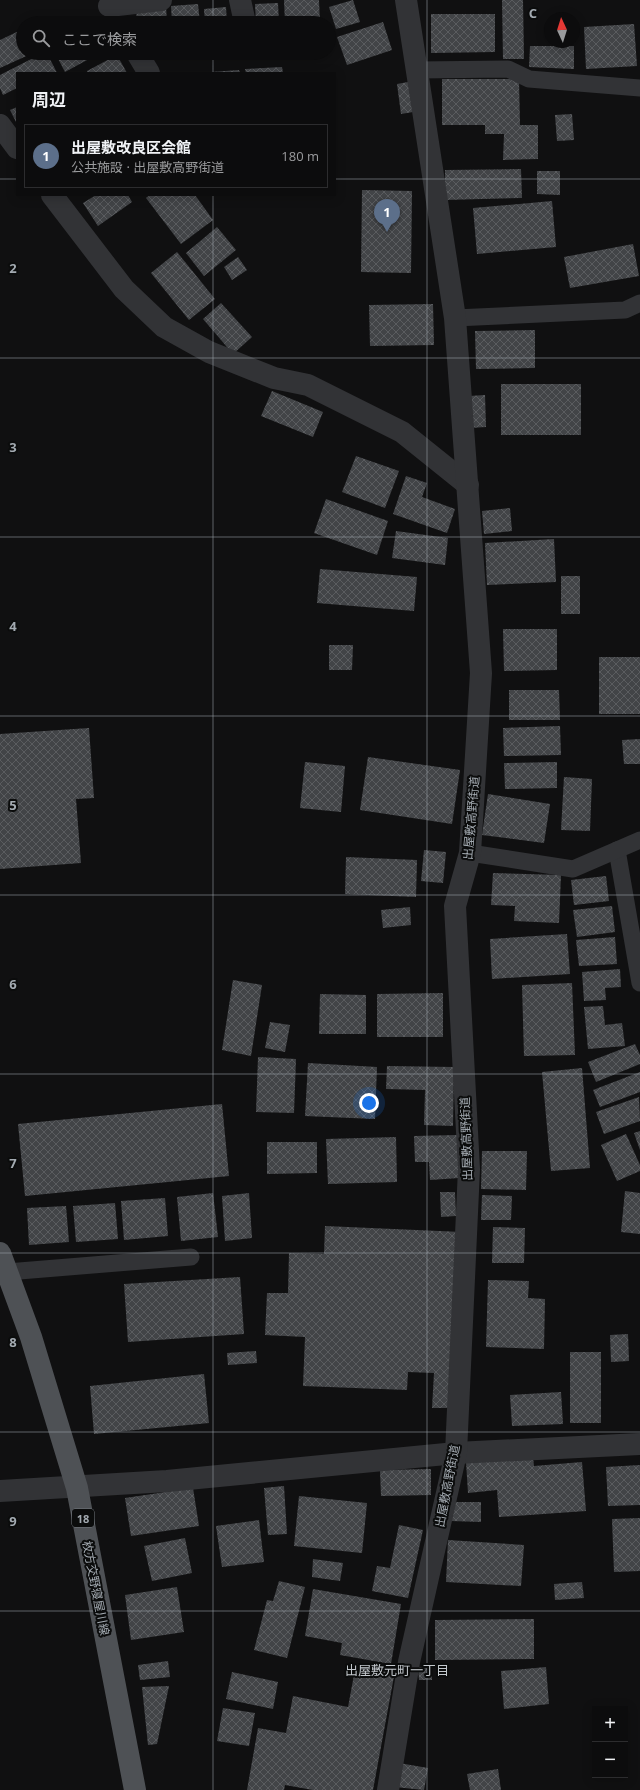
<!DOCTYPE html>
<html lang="ja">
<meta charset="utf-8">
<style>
:root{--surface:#0c0c0d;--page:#151516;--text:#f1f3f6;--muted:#9a9b9d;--line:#2c2c2e;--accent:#dc8b3e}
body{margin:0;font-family:"Open Sans","Noto Sans JP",sans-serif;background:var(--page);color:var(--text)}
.controls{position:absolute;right:12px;bottom:12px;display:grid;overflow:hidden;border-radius:0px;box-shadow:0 2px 10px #0003}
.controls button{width:36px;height:36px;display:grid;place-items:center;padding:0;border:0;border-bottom:1px solid var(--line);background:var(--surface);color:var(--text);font:20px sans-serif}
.compass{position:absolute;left:544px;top:12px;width:36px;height:36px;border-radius:50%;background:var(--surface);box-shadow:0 2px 10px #0003;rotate:356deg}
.you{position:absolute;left:369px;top:1103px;width:14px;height:14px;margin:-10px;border:3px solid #fff;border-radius:50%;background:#1a73e8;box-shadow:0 0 0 6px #1a73e833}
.badge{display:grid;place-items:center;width:26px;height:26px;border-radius:50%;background:var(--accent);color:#fff;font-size:13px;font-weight:700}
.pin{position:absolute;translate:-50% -33px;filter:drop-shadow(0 1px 2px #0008)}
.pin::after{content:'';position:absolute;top:21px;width:14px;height:12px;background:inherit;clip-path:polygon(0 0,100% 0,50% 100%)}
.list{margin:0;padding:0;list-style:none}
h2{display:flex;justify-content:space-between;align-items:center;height:52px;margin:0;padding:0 16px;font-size:17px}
h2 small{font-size:13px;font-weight:400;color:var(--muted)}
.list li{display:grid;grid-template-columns:26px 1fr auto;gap:12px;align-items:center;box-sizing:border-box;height:64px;margin:0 8px 8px;padding:0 8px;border:1px solid var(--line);border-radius:0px}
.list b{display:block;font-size:15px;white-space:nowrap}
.list p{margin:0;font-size:13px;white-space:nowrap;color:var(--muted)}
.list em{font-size:13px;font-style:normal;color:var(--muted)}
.icon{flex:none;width:22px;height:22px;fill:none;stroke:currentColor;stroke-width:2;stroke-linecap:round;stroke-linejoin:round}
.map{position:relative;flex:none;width:640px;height:1790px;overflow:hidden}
.search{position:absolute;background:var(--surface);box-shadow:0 2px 10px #0003;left:16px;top:16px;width:320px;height:44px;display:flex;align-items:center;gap:10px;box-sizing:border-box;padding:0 14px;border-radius:22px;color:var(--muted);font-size:15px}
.panel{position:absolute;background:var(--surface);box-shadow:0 2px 10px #0003;left:16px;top:72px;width:320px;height:124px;border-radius:0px}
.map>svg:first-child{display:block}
.building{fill:url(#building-cross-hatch)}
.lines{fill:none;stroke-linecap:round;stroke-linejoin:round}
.lane{stroke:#323336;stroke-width:17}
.street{stroke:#323336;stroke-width:22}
.primary{stroke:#4e5155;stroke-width:22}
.grid{fill:none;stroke:#a3aab1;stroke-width:1;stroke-opacity:0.55}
.labels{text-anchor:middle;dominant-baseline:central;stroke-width:4;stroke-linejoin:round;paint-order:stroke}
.shield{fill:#0b0c0c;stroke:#757b80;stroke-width:1}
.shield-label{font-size:11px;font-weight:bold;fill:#a3aab1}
.street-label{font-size:12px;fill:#a3aab1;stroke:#0b0c0c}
.neighbourhood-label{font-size:13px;fill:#c3c8cd;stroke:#0b0c0c}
.grid-label{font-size:13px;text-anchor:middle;font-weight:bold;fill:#a3aab1;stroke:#0b0c0c;stroke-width:4;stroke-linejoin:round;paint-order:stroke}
</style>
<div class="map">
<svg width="640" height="1790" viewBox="0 0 640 1790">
<defs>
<pattern id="building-cross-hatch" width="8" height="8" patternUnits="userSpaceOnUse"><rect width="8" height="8" fill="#424447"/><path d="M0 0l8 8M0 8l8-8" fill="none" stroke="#5a5c5f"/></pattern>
</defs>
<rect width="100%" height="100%" fill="#101011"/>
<g class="building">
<polygon points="284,0 319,0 320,23 285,23"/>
<polygon points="353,0 360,22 336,29 329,7"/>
<polygon points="502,0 523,0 524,59 503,59"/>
<polygon points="278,3 279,23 256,23 255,4"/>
<polygon points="198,4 200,23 172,23 171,6"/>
<polygon points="166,6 167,23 137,23 136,8"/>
<polygon points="226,7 227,23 205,23 204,9"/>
<polygon points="431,14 495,14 495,52 431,53"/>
<polygon points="85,16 89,23 72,23"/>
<polygon points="383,22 392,50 347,65 337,37"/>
<polygon points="634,24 637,66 586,69 584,27"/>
<polygon points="23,29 23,53 33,53 0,68 0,40"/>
<polygon points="530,46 574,46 574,69 529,67"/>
<polygon points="43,53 47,53 57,73 17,73 17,88 3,95 0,88 0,75"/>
<polygon points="55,53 86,53 89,59 65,72"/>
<polygon points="117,55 127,73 88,73 87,71"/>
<polygon points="282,67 283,73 246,73 245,69"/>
<polygon points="239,70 240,73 211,73 211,72"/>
<polygon points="442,79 519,79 520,125 538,125 538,159 503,160 504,134 485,134 485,125 442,125"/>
<polygon points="408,82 413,112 401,114 397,84"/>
<polygon points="17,107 17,124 10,110"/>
<polygon points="572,114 574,140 557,141 555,115"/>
<polygon points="521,169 522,198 445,200 445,170"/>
<polygon points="537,171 560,171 560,195 537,194"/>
<polygon points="362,190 412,191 411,273 361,272"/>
<polygon points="96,195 128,195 132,202 98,226 83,203"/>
<polygon points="150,195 195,195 213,220 181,244 146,198"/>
<polygon points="552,201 556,247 477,254 473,208"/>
<polygon points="217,227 236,250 204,276 186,253"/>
<polygon points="633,244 639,276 570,288 564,257"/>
<polygon points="177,252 215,299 189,320 151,273"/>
<polygon points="238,257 247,270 232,280 224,267"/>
<polygon points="221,303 252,337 233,354 203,319"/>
<polygon points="433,304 434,345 370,346 369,305"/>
<polygon points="535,330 535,368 476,369 475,331"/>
<rect x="501" y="384" width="80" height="51"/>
<polygon points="272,391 323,412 313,437 261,416"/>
<polygon points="485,395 486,427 470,428 469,396"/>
<polygon points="356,456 399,471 385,508 342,492"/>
<polygon points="406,476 427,483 422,497 455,509 447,533 393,514"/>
<polygon points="326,499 388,521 377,555 314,533"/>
<polygon points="510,508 512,531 484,534 482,511"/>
<polygon points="396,531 448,538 445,565 392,558"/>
<polygon points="554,539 556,582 487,585 485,543"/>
<polygon points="320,569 417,577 414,611 317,603"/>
<rect x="561" y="576" width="19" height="38"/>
<polygon points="503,629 557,629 557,670 504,671"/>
<polygon points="329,645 353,645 352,670 329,670"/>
<rect x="599" y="657" width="41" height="57"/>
<polygon points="509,690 559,690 560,720 509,720"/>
<polygon points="560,726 561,755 504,756 503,728"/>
<polygon points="89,728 94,798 76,799 81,863 0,869 0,734"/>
<polygon points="640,739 640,764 624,764 622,740"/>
<polygon points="368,757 460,770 452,824 360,810"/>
<polygon points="305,762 345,766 341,812 300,808"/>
<polygon points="557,762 557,788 505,789 504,763"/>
<polygon points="564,777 592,779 590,831 561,830"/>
<polygon points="488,794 550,804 544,843 482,835"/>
<polygon points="424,850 446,852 443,883 421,881"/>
<polygon points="346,857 417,860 416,897 345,894"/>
<polygon points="493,873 561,875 559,923 514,921 515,906 491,905"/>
<polygon points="606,876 609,901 574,905 571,880"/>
<polygon points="612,906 615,932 577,937 573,910"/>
<polygon points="410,907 411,925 383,928 381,910"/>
<polygon points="567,934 570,974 492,979 490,939"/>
<polygon points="615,937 617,964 579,966 576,940"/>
<polygon points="620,969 621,987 605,988 606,1000 584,1001 582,972"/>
<polygon points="233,980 262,985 251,1056 222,1050"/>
<polygon points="572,983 575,1055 524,1056 522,985"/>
<polygon points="443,993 443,1037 377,1037 377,994"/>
<polygon points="320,994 366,995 366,1034 319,1034"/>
<polygon points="603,1006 605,1025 622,1023 625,1046 588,1049 584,1007"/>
<polygon points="270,1022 290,1025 285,1052 265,1048"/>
<polygon points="635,1044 640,1055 640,1064 596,1082 588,1062"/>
<polygon points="258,1057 296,1059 294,1113 256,1112"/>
<polygon points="308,1063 377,1067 375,1119 305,1116"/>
<polygon points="387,1066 454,1067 453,1126 424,1125 425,1090 386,1089"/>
<polygon points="582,1068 590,1168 551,1171 542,1072"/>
<polygon points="640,1072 640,1092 600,1107 593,1090"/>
<polygon points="639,1097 640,1121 604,1134 596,1112"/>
<polygon points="222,1104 229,1176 25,1196 18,1124"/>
<polygon points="640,1131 640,1150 634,1133"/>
<polygon points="626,1134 640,1165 640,1171 617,1181 601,1145"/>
<polygon points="457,1135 459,1178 430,1180 429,1162 415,1162 414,1136"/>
<polygon points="396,1137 397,1182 328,1184 326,1139"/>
<polygon points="267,1142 317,1142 317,1173 267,1174"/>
<polygon points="482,1151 527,1151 526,1190 481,1189"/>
<polygon points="625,1191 640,1193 640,1234 621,1232"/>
<polygon points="440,1192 455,1192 456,1216 441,1217"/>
<polygon points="213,1193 218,1237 181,1241 177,1197"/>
<polygon points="249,1193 252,1238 225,1241 222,1196"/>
<polygon points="482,1195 512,1196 511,1220 481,1220"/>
<polygon points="165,1198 168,1236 124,1240 121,1201"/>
<polygon points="115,1203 118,1239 76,1242 73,1206"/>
<polygon points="66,1206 69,1242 29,1245 27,1208"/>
<polygon points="325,1226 462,1232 455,1408 432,1408 434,1373 408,1372 407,1390 303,1386 305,1337 265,1335 267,1293 288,1293 289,1253 324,1254"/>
<polygon points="493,1227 525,1228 524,1263 492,1263"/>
<polygon points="240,1277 244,1334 128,1342 124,1284"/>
<polygon points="488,1280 529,1281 528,1298 545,1299 544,1349 486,1347"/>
<polygon points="628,1334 629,1361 611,1362 610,1335"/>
<polygon points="256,1351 257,1363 228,1365 227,1353"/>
<rect x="570" y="1352" width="31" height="71"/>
<polygon points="204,1374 209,1423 94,1434 90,1386"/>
<polygon points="561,1392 563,1424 512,1426 510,1395"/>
<polygon points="533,1457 534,1466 582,1462 586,1511 499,1517 497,1490 468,1493 466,1462"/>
<polygon points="640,1465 640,1505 608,1506 606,1467"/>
<polygon points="431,1469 431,1495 381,1496 380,1470"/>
<polygon points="284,1486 287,1534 268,1535 264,1488"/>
<polygon points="193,1488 199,1526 131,1536 125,1498"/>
<polygon points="299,1496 367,1503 362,1553 294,1546"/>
<polygon points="452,1502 481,1502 481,1522 451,1521"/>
<polygon points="640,1518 640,1571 614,1572 612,1519"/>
<polygon points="259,1520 264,1562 222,1567 216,1526"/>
<polygon points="399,1525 423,1530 408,1598 372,1591 377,1566 390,1568"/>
<polygon points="185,1538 192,1573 152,1581 144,1546"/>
<polygon points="448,1540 524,1545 521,1586 446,1582"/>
<polygon points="313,1559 343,1563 340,1581 312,1577"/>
<polygon points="279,1581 305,1587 287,1658 254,1650 267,1600 273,1601"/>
<polygon points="582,1582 584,1598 555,1600 554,1584"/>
<polygon points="177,1587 184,1632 131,1640 125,1595"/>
<polygon points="313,1589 401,1604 391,1664 340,1655 342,1643 305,1636"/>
<polygon points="534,1619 534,1659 435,1660 435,1620"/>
<polygon points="168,1661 170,1677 140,1680 138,1665"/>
<polygon points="356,1664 395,1671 373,1790 313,1790 285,1785 284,1790 247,1790 258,1728 286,1733 293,1696 348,1707"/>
<polygon points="418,1667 432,1667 432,1680 419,1680"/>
<polygon points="546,1667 549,1704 504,1709 501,1671"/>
<polygon points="232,1672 278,1682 273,1709 226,1699"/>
<polygon points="169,1686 157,1744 148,1745 142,1687"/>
<polygon points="223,1708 255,1713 249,1746 217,1741"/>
<polygon points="399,1763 428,1768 424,1790 395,1787"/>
<polygon points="498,1769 501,1790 470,1790 467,1774"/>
</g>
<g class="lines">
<g class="lane">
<polyline points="417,70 508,69 529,79 640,88"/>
<polyline points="455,318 625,310 640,303"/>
<polyline points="617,850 640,983"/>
<polyline points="470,853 573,869 640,840"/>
<polyline points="7,1272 191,1257"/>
</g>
<g class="street">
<polyline points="240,0 245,23"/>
<polyline points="109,6 161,0"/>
<polyline points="137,53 149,73"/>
<polyline points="0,125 17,148"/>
<polyline points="52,195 124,289 164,327 209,352 274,378 308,385 402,432 468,485"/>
<polyline points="0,1491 167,1481 456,1453 640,1444"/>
<polyline points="388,1790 409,1662 456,1453 469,1169 455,906 470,853 481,673 455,318 406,0"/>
</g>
<polyline class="primary" points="0,1253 31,1337 77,1488 135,1790"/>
</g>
<path class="grid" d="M 213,0 L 213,23M 427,0 L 427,1790M 213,53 L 213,73M 0,179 L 17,179M 335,179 L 640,179M 213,195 L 213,1790M 0,358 L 640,358M 0,537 L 640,537M 0,716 L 640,716M 0,895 L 640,895M 0,1074 L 640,1074M 0,1253 L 640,1253M 0,1432 L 640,1432M 0,1611 L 640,1611"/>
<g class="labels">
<rect class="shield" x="72" y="1509" width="22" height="18" rx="3"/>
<g class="shield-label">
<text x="83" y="1518">18</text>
</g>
<g class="street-label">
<text transform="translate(471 818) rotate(-85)">出屋敷高野街道</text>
<text transform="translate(466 1139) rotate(-92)">出屋敷高野街道</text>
<text transform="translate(447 1486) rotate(-79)">出屋敷高野街道</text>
<text transform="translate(96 1588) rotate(79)">枚方交野寝屋川線</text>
</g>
<g class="neighbourhood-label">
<text x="397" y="1670">出屋敷元町一丁目</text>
</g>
</g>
<g class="grid-label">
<text x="533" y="18">C</text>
<text x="13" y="273">2</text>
<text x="13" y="452">3</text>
<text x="13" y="631">4</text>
<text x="13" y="810">5</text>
<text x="13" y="989">6</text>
<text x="13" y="1168">7</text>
<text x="13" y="1347">8</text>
<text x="13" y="1526">9</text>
</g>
</svg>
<div class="controls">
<button>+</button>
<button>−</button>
</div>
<svg class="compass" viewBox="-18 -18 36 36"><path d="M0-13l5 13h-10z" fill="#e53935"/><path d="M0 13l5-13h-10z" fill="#9a9b9d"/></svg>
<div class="you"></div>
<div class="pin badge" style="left:387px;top:232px;background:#5c6f8a">1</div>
<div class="search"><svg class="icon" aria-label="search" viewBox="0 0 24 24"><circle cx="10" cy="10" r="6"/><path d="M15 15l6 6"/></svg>ここで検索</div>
<section class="panel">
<h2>周辺<small></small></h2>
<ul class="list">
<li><span class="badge" style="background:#5c6f8a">1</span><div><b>出屋敷改良区会館</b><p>公共施設 · 出屋敷高野街道</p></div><em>180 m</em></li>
</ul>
</section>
</div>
